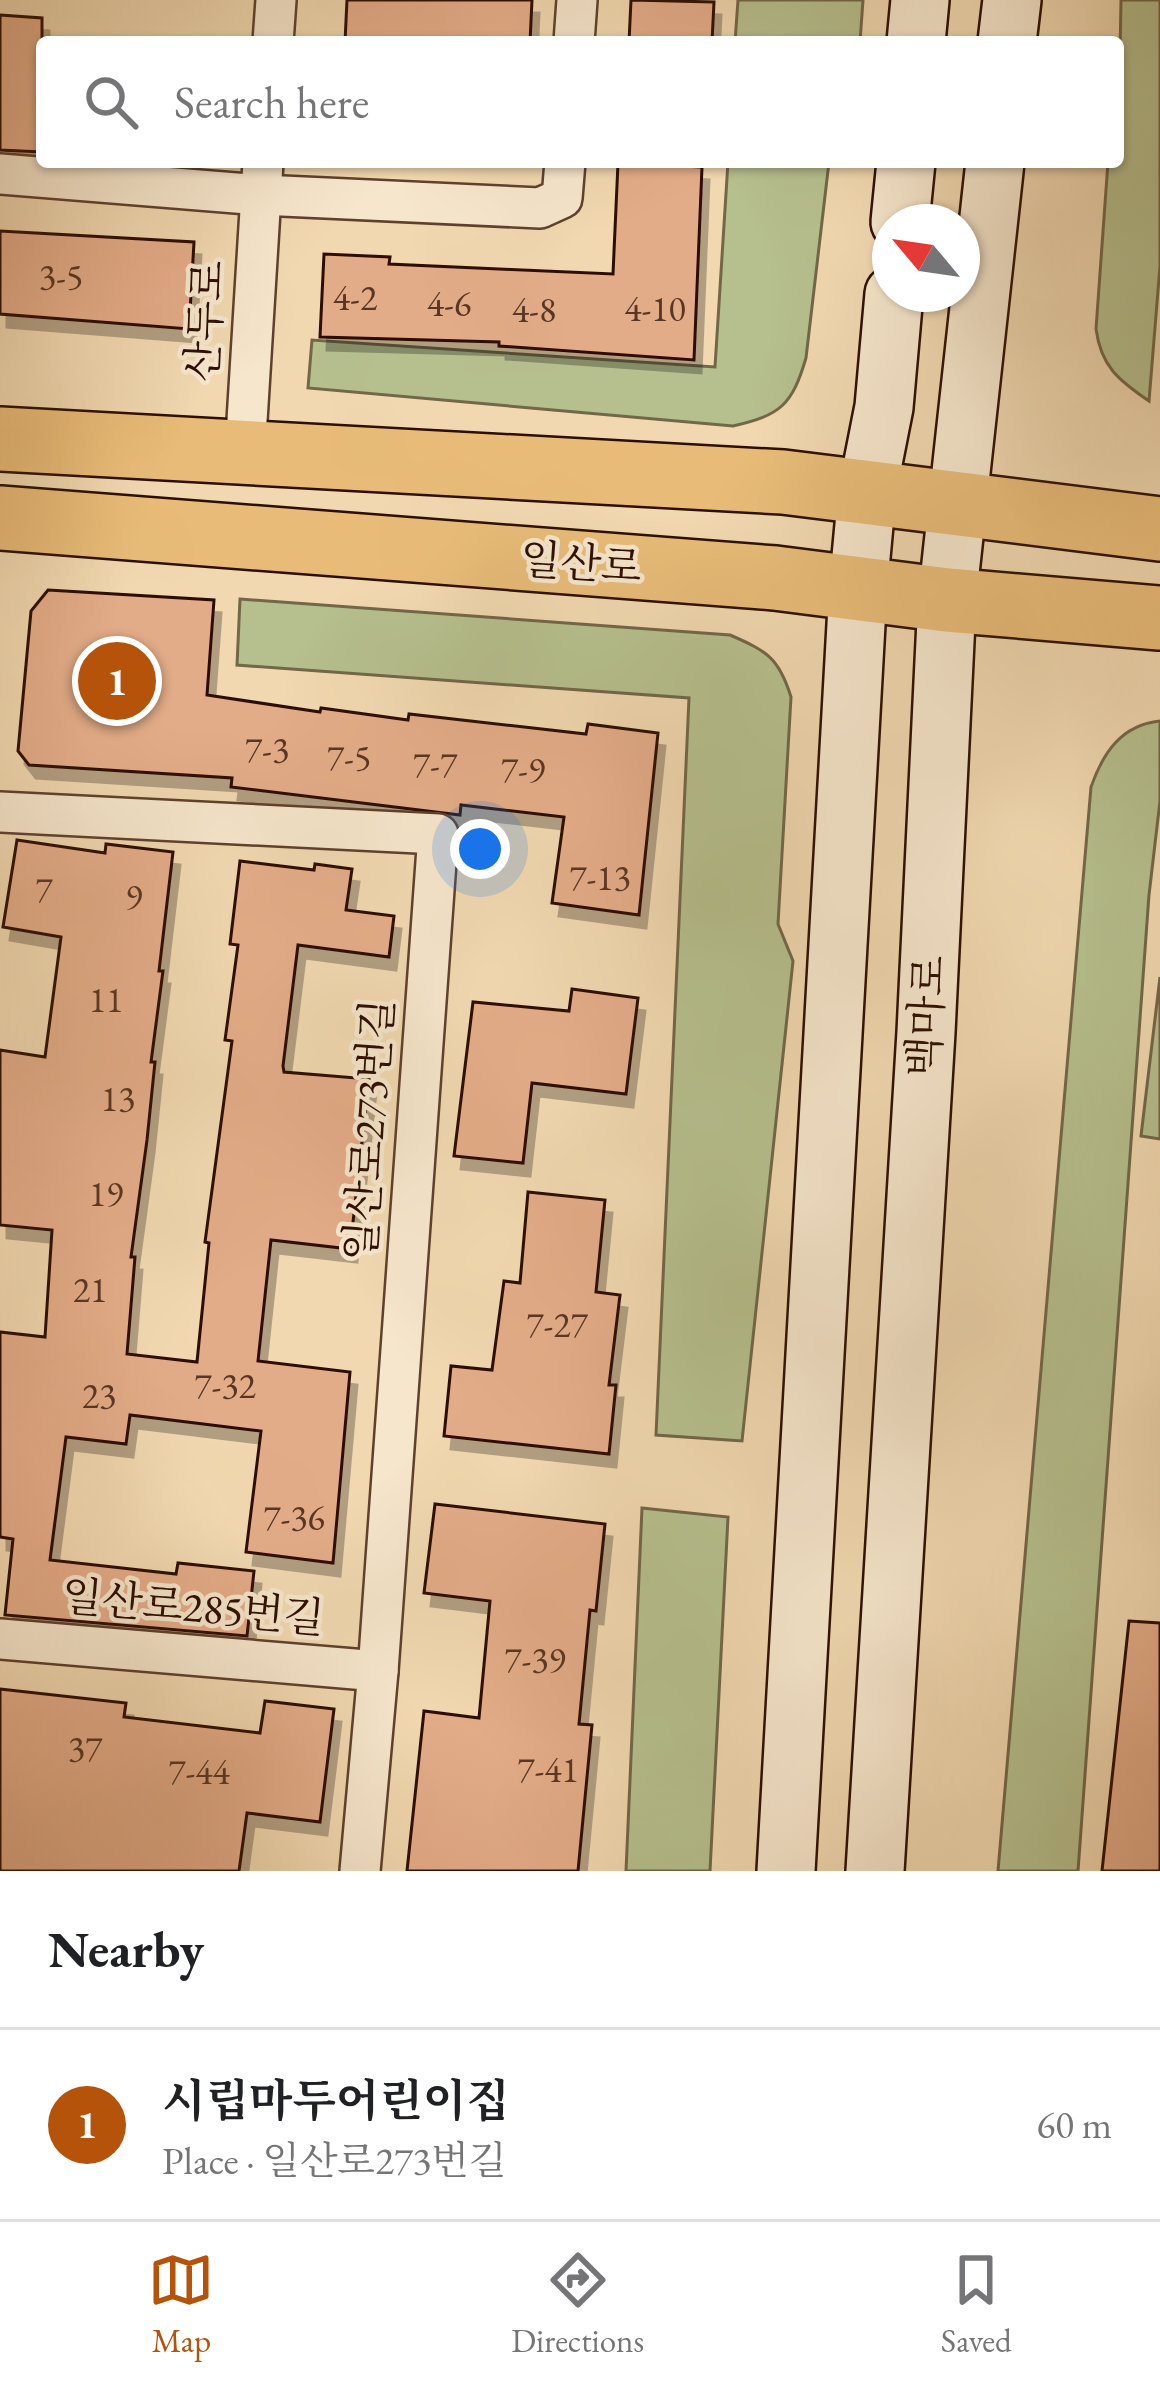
<!DOCTYPE html>
<meta charset="utf-8">
<style>
:root{--surface:#fff;--page:#f2f2f2;--text:#202124;--muted:#757577;--line:#e0e0e0;--accent:#b45309}
body{margin:0;font-family:"EB Garamond","Noto Serif KR",serif;background:var(--page);color:var(--text)}
.compass{position:absolute;left:872px;top:204px;width:108px;height:108px;border-radius:50%;background:var(--surface);box-shadow:0 3px 9px #0004;rotate:299deg}
.you{position:absolute;left:480px;top:849px;width:42px;height:42px;margin:-30px;border:9px solid #fff;border-radius:50%;background:#1a73e8;box-shadow:0 0 0 18px #1a73e833}
.badge{display:grid;place-items:center;width:78px;height:78px;border-radius:50%;background:var(--accent);color:#fff;font-size:39px;font-weight:700}
.pin{position:absolute;translate:-50% -50%;border:6px solid #fff;box-shadow:0 3px 12px #0006}
.list{margin:0;padding:0;list-style:none}
h2{display:flex;justify-content:space-between;align-items:center;height:156px;margin:0;padding:0 48px;font-size:51px}
h2 small{font-size:39px;font-weight:400;color:var(--muted)}
.list li{display:grid;grid-template-columns:78px 1fr auto;gap:36px;align-items:center;box-sizing:border-box;height:192px;padding:0 48px;border-top:3px solid var(--line)}
.list b{display:block;font-size:45px;white-space:nowrap}
.list p{margin:0;font-size:39px;white-space:nowrap;color:var(--muted)}
.list em{font-size:39px;font-style:normal;color:var(--muted)}
.icon{flex:none;width:66px;height:66px;fill:none;stroke:currentColor;stroke-width:2;stroke-linecap:round;stroke-linejoin:round}
.map{position:relative;flex:none;width:1160px;height:1871px;overflow:hidden}
.search{position:absolute;background:var(--surface);box-shadow:0 3px 9px #0004;left:36px;right:36px;top:36px;height:132px;display:flex;align-items:center;gap:30px;box-sizing:border-box;padding:0 42px;border-radius:12px;color:var(--muted);font-size:45px}
.sheet{height:348px;background:var(--surface)}
nav{display:flex;justify-content:space-around;align-items:center;box-sizing:border-box;height:168px;border-top:3px solid var(--line);background:var(--surface);font-size:33px;color:var(--muted)}
nav a{display:grid;justify-items:center;gap:6px}
nav .on{color:var(--accent)}
.map>svg:first-child{display:block}
.green{fill:#b6bf8e;stroke:#726747;stroke-width:3}
.building{fill:#e3ac88;stroke:#2d0f00;stroke-width:3;filter:url(#shadow)}
.lines{fill:none;stroke-linecap:round;stroke-linejoin:round}
.minor-casing{stroke:#5e412c;stroke-width:44}
.secondary-casing{stroke:#2d0f00;stroke-width:62}
.primary-casing{stroke:#2d0f00;stroke-width:68}
.minor{stroke:#f6e6cc;stroke-width:39}
.secondary{stroke:#f6e6cc;stroke-width:57}
.primary{stroke:#e8bc78;stroke-width:63}
.labels{text-anchor:middle;dominant-baseline:central;stroke-width:9;stroke-linejoin:round;paint-order:stroke}
.number-label{font-size:36px;fill:#5a3622}
.street-label{font-size:42px;fill:#2d0f00;stroke:#f6e6cc}
</style>
<div class="map">
<svg width="1160" height="1871" viewBox="0 0 1160 1871">
<defs>
<filter id="shadow"><feDropShadow dx="7" dy="13" stdDeviation="0" flood-color="#0004"/></filter>
</defs>
<rect width="100%" height="100%" fill="#f1d8b0"/>
<filter id="stains"><feTurbulence type="fractalNoise" baseFrequency=".00167" numOctaves="4"/><feColorMatrix values="0 0 0 0 .2 0 0 0 0 .09 0 0 0 0 .02 0 0 0 .5 -.17"/></filter>
<radialGradient id="worn" r=".72"><stop offset=".6" stop-color="#630" stop-opacity="0"/><stop offset="1" stop-color="#630" stop-opacity=".3"/></radialGradient>
<g class="green">
<polygon points="738,0 863,0 860,42 735,42"/>
<path d="M 1121,0 L 1160,0 L 1160,266 L 1149,401 C 1118,380 1101,366 1096,329 L 1108,162 L 1118,162 Z"/>
<path d="M 728,162 L 829,162 L 806,358 C 792,405 781,415 733,426 L 308,388 L 312,340 L 715,367 Z"/>
<path d="M 240,599 L 730,635 C 767,651 779,658 791,697 L 778,924 L 793,961 L 742,1441 L 656,1435 L 689,698 L 237,665 Z"/>
<path d="M 1160,721 L 1160,801 L 1149,895 L 1078,1871 L 998,1871 L 1091,787 C 1103,753 1121,725 1160,721 Z"/>
<polygon points="1160,977 1160,1139 1141,1136"/>
<polygon points="642,1508 728,1517 710,1871 626,1871"/>
</g>
<g class="building">
<polygon points="347,0 532,0 530,42 345,42"/>
<polygon points="631,0 714,2 712,42 629,42"/>
<polygon points="0,15 42,18 42,152 0,150"/>
<polygon points="618,163 702,167 694,360 499,346 499,342 320,337 324,254 390,257 389,264 613,274"/>
<polygon points="0,231 194,242 189,329 0,314"/>
<polygon points="48,590 214,600 207,695 320,712 321,708 408,720 409,714 586,734 588,724 658,733 639,915 552,903 564,817 461,805 460,815 231,787 232,778 29,765 18,751 31,611"/>
<polygon points="17,840 105,853 106,844 173,852 159,971 163,971 151,1062 155,1062 147,1140 131,1257 135,1257 127,1354 197,1362 209,1243 205,1242 232,1041 225,1040 238,945 230,944 240,861 314,870 315,864 352,869 346,910 394,916 389,957 298,945 283,1066 284,1072 369,1079 350,1249 271,1240 258,1361 350,1372 333,1563 246,1552 261,1431 130,1415 126,1444 66,1437 50,1560 176,1574 178,1563 254,1571 247,1636 5,1615 13,1539 0,1537 0,1332 45,1337 52,1230 0,1225 0,1050 45,1057 61,937 3,927"/>
<polygon points="572,989 638,998 626,1094 532,1083 523,1163 454,1156 473,1002 569,1011"/>
<polygon points="528,1192 605,1200 596,1292 620,1295 609,1385 616,1385 609,1454 444,1436 451,1366 492,1370 504,1281 520,1283"/>
<polygon points="435,1504 605,1524 596,1611 590,1610 579,1724 592,1725 578,1871 407,1871 424,1711 479,1718 490,1601 424,1593"/>
<polygon points="1129,1621 1160,1623 1160,1871 1102,1871"/>
<polygon points="0,1689 126,1703 124,1717 260,1733 265,1701 334,1709 320,1822 247,1813 239,1871 0,1871"/>
</g>
<g class="lines">
<defs>
<g id="minor">
<polyline points="273,42 276,0"/>
<polyline points="574,42 577,0"/>
<polyline points="0,174 261,195 540,208 562,198 565,162"/>
<polyline points="245,453 263,162"/>
<polyline points="0,812 438,834 378,1671 360,1871"/>
<polyline points="0,1639 378,1671"/>
</g>
<g id="secondary">
<polyline points="916,42 920,0"/>
<polyline points="1007,42 1012,0"/>
<polyline points="900,222 906,162"/>
<polyline points="786,1871 858,589 867,493 884,407 894,294"/>
<polyline points="875,1871 926,1032 947,600 995,162"/>
</g>
<g id="primary">
<polyline points="0,439 783,482 1160,529"/>
<polyline points="0,518 775,578 947,600 1160,618"/>
</g>
</defs>
<use href="#minor" class="minor-casing"/>
<use href="#secondary" class="secondary-casing"/>
<use href="#primary" class="primary-casing"/>
<use href="#minor" class="minor"/>
<use href="#secondary" class="secondary"/>
<use href="#primary" class="primary"/>
</g>
<g class="labels">
<g class="number-label">
<text x="61" y="276">3-5</text>
<text x="355" y="297">4-2</text>
<text x="449" y="303">4-6</text>
<text x="655" y="308">4-10</text>
<text x="534" y="309">4-8</text>
<text x="267" y="749">7-3</text>
<text x="349" y="757">7-5</text>
<text x="435" y="764">7-7</text>
<text x="523" y="769">7-9</text>
<text x="600" y="877">7-13</text>
<text x="44" y="889">7</text>
<text x="134" y="896">9</text>
<text x="106" y="999">11</text>
<text x="118" y="1098">13</text>
<text x="106" y="1193">19</text>
<text x="90" y="1289">21</text>
<text x="557" y="1324">7-27</text>
<text x="225" y="1385">7-32</text>
<text x="99" y="1395">23</text>
<text x="294" y="1517">7-36</text>
<text x="535" y="1659">7-39</text>
<text x="85" y="1748">37</text>
<text x="548" y="1769">7-41</text>
<text x="199" y="1771">7-44</text>
</g>
<g class="street-label">
<text transform="translate(205 321) rotate(-87)">산두로</text>
<text transform="translate(581 563) rotate(4)">일산로</text>
<text transform="translate(926 1016) rotate(-87)">백마로</text>
<text transform="translate(369 1130) rotate(-86)">일산로273번길</text>
<text transform="translate(193 1607) rotate(5)">일산로285번길</text>
</g>
</g>
<rect width="100%" height="100%" filter="url(#stains)"/>
<rect width="100%" height="100%" fill="url(#worn)"/>
</svg>
<svg class="compass" viewBox="-18 -18 36 36"><path d="M0-13l5 13h-10z" fill="#e53935"/><path d="M0 13l5-13h-10z" fill="#757577"/></svg>
<div class="you"></div>
<div class="pin badge" style="left:117px;top:681px">1</div>
<div class="search"><svg class="icon" aria-label="search" viewBox="0 0 24 24"><circle cx="10" cy="10" r="6"/><path d="M15 15l6 6"/></svg>Search here</div>
</div>
<section class="sheet">
<h2>Nearby<small></small></h2>
<ul class="list">
<li><span class="badge">1</span><div><b>시립마두어린이집</b><p>Place · 일산로273번길</p></div><em>60 m</em></li>
</ul>
</section>
<nav>
<a class="on"><svg class="icon" aria-label="map" viewBox="0 0 24 24"><path d="M3 6l6-2 6 2 6-2v14l-6 2-6-2-6 2zM9 4v14M15 6v14"/></svg>Map</a>
<a><svg class="icon" aria-label="directions" viewBox="0 0 24 24"><path d="M12 3l9 9-9 9-9-9zM9 14v-3h6M13 9l2 2-2 2"/></svg>Directions</a>
<a><svg class="icon" aria-label="saved" viewBox="0 0 24 24"><path d="M7 4h10v16l-5-4-5 4z"/></svg>Saved</a>
</nav>
